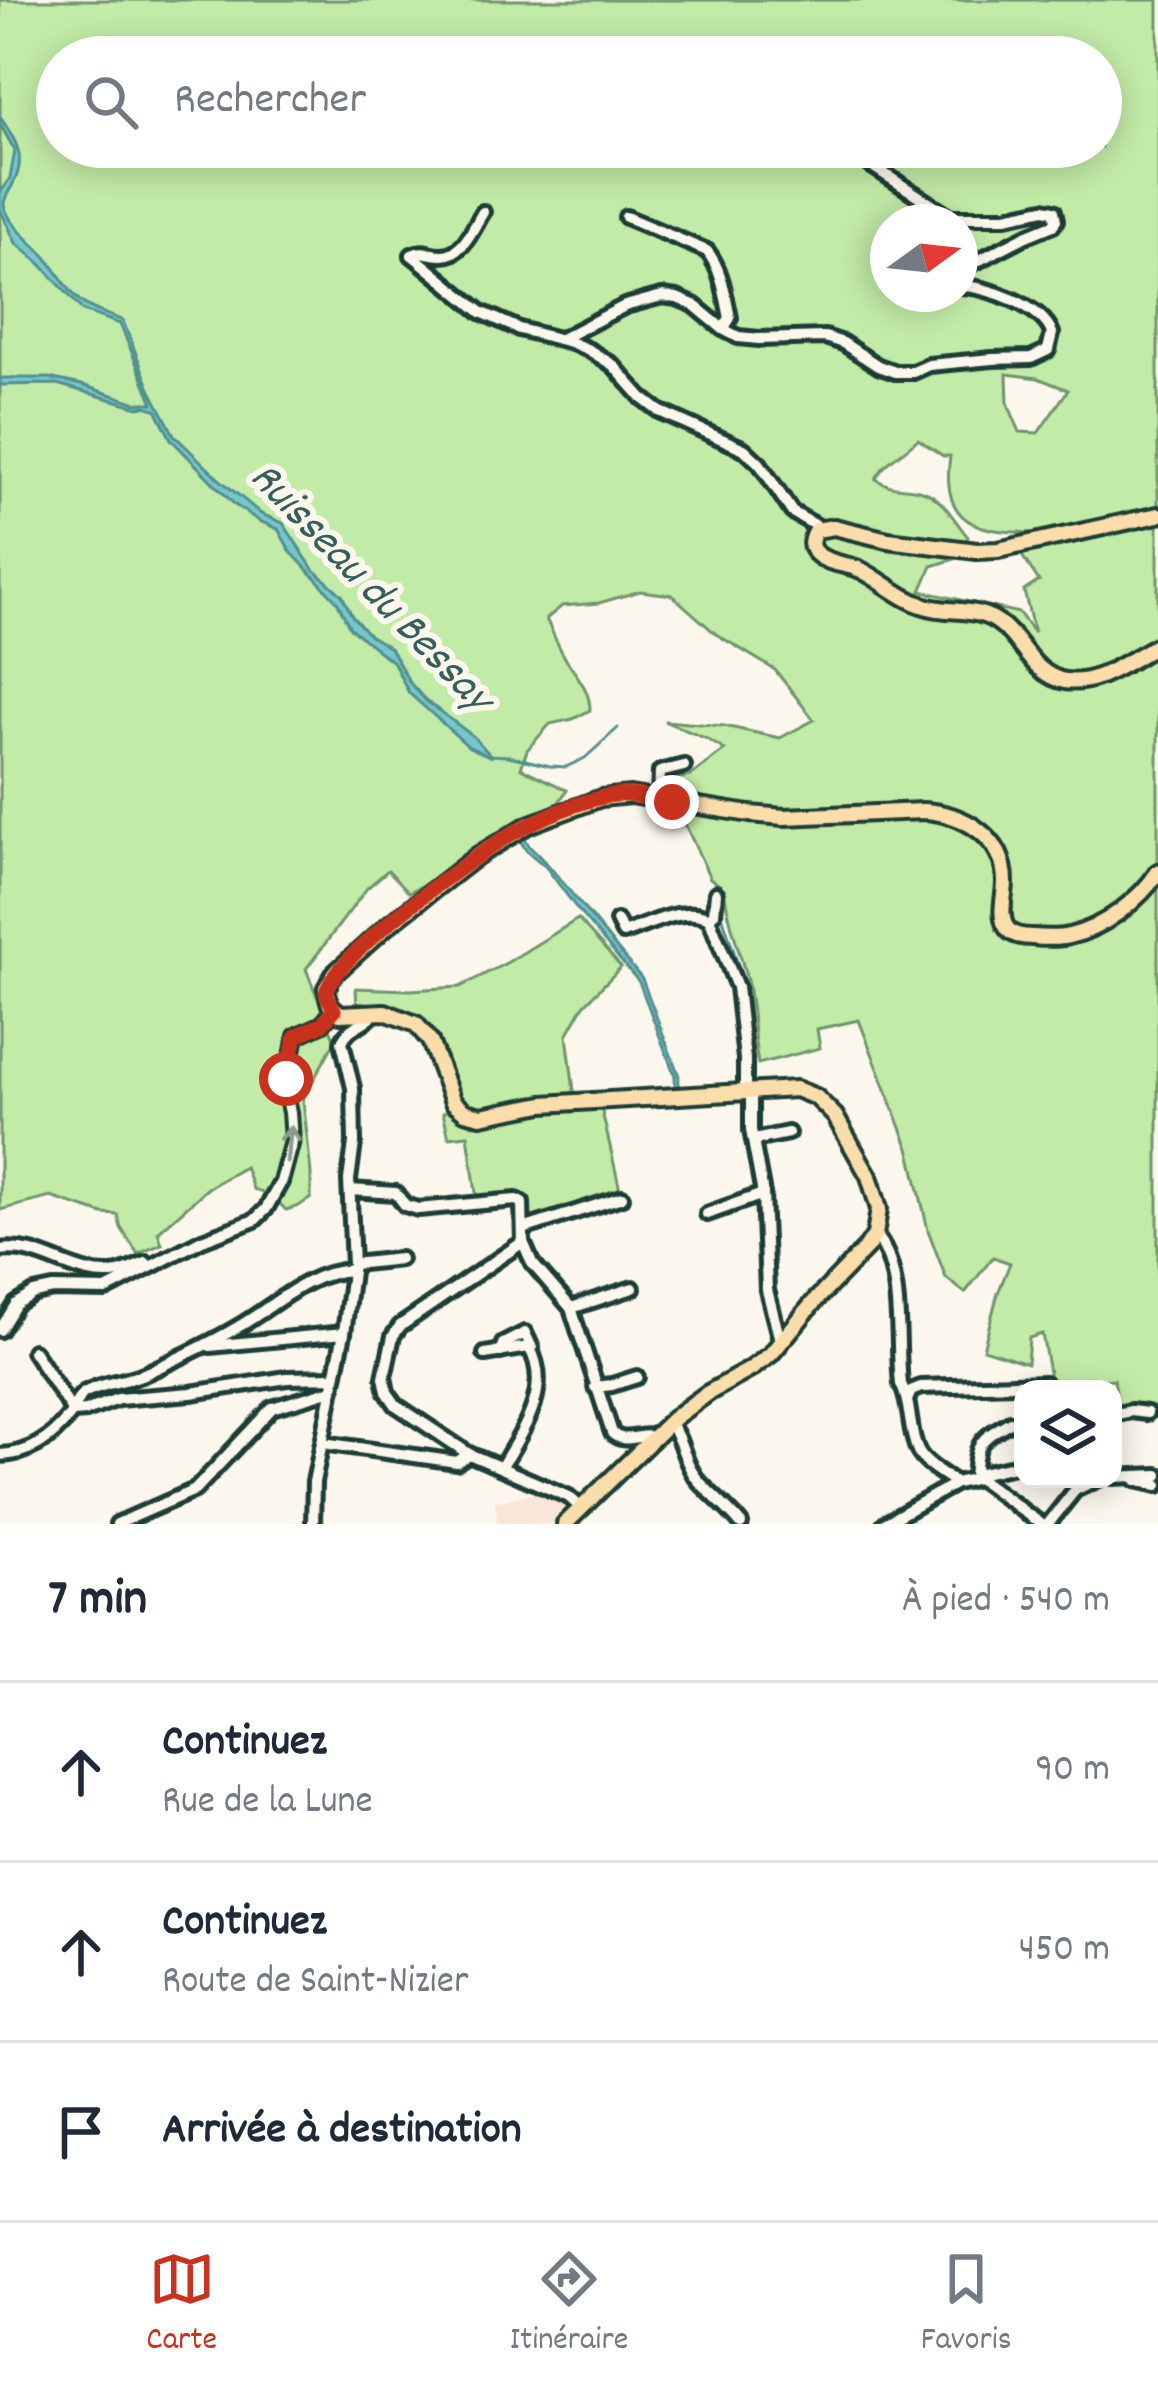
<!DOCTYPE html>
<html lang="fr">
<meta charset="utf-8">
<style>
:root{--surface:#fff;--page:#f2f2f3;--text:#1f2937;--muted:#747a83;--line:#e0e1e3;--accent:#c8321e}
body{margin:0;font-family:Dekko,sans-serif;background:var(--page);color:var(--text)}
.controls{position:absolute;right:36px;bottom:36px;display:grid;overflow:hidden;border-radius:24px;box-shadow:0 6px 30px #0003}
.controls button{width:108px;height:108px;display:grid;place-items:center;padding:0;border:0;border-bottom:3px solid var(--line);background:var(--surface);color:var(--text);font:60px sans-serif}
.compass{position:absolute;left:870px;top:204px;width:108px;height:108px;border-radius:50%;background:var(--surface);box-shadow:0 6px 30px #0003;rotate:75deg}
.stop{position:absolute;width:36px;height:36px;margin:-27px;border:9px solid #c8321e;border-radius:50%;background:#fff}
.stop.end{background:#c8321e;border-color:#fff;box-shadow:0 3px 12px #0008}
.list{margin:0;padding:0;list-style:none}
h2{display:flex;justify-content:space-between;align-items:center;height:156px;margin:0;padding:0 48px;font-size:51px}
h2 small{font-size:39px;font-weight:400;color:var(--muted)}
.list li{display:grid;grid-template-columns:78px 1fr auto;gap:36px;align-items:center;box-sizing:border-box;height:180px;padding:0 48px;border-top:3px solid var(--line)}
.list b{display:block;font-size:45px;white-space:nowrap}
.list p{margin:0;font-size:39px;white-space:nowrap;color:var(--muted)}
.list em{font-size:39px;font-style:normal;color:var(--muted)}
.icon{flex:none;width:66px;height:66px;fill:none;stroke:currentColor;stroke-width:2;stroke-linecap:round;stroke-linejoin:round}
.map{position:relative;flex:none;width:1158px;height:1524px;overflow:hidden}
.search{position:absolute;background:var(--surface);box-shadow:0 6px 30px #0003;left:36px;right:36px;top:36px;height:132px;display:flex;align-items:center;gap:30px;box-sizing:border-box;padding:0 42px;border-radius:66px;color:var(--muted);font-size:45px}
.sheet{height:696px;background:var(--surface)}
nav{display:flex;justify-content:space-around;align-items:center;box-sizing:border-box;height:168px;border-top:3px solid var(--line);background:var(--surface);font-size:33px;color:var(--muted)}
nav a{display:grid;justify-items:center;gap:6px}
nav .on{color:var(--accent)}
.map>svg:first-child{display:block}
.built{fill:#fae6d8}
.green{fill:#c2eba7;stroke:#70946e;stroke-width:3;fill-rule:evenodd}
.water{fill:#76c7cc;stroke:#53908f;stroke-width:3}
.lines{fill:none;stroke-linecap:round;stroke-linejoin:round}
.stream{stroke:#53908f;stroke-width:3}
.minor-casing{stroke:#1f3d34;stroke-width:20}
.major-casing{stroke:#1f3d34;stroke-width:22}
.minor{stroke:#fbf7ec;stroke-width:10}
.major{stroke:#fbddab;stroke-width:14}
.oneway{stroke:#8d9a90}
.route{stroke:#c8321e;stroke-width:15}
.labels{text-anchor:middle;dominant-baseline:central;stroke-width:12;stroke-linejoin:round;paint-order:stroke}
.water-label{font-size:45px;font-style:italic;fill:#35605a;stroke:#fbf7ec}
</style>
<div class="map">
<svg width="1158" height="1524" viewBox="0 0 1158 1524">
<rect width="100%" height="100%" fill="#fbf7ec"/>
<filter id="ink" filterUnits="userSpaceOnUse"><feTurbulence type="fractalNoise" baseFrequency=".00833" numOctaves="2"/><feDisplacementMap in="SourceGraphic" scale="24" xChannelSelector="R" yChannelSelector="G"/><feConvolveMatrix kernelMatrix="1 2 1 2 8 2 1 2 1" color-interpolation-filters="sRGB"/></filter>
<g filter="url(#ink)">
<polygon class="built" points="548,1489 571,1510 556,1524 497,1524 495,1500 500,1501"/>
<g class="green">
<path d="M 0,0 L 1158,0 L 1158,1418 L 1144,1409 L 1119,1410 L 1114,1379 L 1051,1384 L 1042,1334 L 1029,1338 L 1027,1363 L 983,1349 L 998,1293 L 1010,1263 L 993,1257 L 965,1293 L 946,1278 L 928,1230 L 910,1151 L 859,1020 L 817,1029 L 820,1048 L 758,1064 C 753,1038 753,1010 748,985 C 741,953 728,922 724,889 L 710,878 L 665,781 L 690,776 L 725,750 L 705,738 L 664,721 L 724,726 L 780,738 L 814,720 L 775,670 L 716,634 L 672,595 L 640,591 L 599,603 L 562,606 L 546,619 C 552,631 557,644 564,656 C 574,674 590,687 590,710 L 573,719 L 550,724 L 527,750 L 521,768 L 567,790 L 559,802 L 507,830 L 431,885 L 425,884 L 409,892 L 388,870 L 367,888 L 306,969 L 335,1041 L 303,1099 L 311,1173 L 311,1198 L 299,1206 L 286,1210 L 274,1198 L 253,1189 L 245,1167 L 208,1188 L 158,1232 L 162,1244 L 138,1254 L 121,1228 L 118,1215 L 103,1214 L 51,1197 L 0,1210 ZM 57,57 L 1101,57 L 1101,147 L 57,147 ZM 888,222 L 960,222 L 960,294 L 888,294 ZM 1007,374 L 1038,378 L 1068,390 L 1038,433 L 1020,432 L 1008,404 ZM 918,439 L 943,456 L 950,456 C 938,538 994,530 1053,534 L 1019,551 L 1039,581 L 1024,591 L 1034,633 L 1019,613 L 921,591 L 932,566 L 955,559 L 968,537 C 955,522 945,500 925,492 C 907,485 894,492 876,479 C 884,462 904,452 918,439 Z"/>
<polygon points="578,919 621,967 584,1005 567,1035 574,1091 601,1107 620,1190 528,1222 526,1197 477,1200 468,1135 449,1137 443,1113 449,1110 455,1111 413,1017 396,1009 357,1007 356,988 410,990 460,987 508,962"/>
</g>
<g class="water">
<path d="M 0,117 C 16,141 28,158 12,186 C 9,191 4,199 4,204 C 6,222 34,244 45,256 C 58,271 65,288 80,301 C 93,312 109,314 123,321 L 150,389 L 174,435 L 219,479 L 261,514 L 283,523 L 313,569 L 342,595 L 352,616 L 369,635 L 390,648 L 410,683 L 426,701 L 473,736 L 492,757 L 469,747 L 409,693 L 394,663 L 350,628 L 337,601 L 291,552 L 278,529 L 259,521 L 235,505 L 171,439 L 156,409 L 145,406 L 138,407 L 57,384 L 0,385 L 0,378 L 49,378 L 82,385 L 137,403 L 153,403 L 120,324 L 83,311 L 40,263 L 16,243 L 0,209 L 0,193 L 10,178 L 15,151 L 0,124 Z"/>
<polygon points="521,833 530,847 549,866 642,979 679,1076 678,1091 675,1091 675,1076 639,982 581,914 546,867 526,850 517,835"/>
</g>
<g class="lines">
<g class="stream">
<polyline points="488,755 509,756 550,766 566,767 585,758 618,728"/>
<polyline points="721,912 744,983 753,1065"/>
</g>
<defs>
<g id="minor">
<polyline points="869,164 951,217 1006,217 1044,209 1054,211 1056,220 1053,225 1026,236 960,270"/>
<path d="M 626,217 L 707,251 C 722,270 725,295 730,318 L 723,329"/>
<polyline points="412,255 481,312 519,329 570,342 589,350 613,365 642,398 659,411 744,449 760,464 792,512 820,528"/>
<path d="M 412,255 C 425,249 427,255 441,255 C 463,256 473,228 483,212"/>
<path d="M 561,339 L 625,306 L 662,296 L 677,298 L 694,305 L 723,329 L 738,337 L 759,339 L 825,337 L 843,343 L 878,366 L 895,372 L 913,372 L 929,365 L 992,359 L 1031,358 L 1048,350 L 1052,333 C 1042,306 987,286 960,286"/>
<polyline points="659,800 660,772 684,766"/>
<polyline points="716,893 714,913 709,918 737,987 745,1059 745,1091"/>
<path d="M 617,921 L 623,933 C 648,925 684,905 709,918"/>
<polyline points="751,1090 751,1130 763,1194 767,1290 781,1344"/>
<polyline points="754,1140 788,1133"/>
<polyline points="350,1190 396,1193 405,1205 418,1209 516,1200 522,1203 523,1242 400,1326 393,1336 384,1377 387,1392 396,1405 469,1454 569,1497 581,1508"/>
<polyline points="707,1214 763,1194"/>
<polyline points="523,1229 622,1197"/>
<path d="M 875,1235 C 905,1268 896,1342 901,1384 C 912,1405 908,1430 918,1451 C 925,1465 944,1474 956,1483"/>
<path d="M 523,1242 L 532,1263 L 571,1308 L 612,1433 C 624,1445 640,1433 655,1437"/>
<path d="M 0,1250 C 42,1243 76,1281 118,1273 C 127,1271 137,1266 146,1263"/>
<polyline points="353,1264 400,1259"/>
<polyline points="571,1308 633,1288"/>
<polyline points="0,1330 16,1304 34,1293 53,1289 106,1290 202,1240 255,1220 266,1209 281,1182 292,1141 290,1112 285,1091 296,1036 322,1024 334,1010"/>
<polyline points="210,1346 344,1333"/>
<polyline points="33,1351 73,1412"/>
<polyline points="501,1352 503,1344 525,1333 532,1348"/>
<path d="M 485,1354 L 529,1347 C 553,1388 523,1430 502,1466"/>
<polyline points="595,1387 612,1385 637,1377"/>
<polyline points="908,1398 911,1391 921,1387 1045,1383"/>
<polyline points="73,1412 86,1411 118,1399 191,1393 287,1378 334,1377"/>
<polyline points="1113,1415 1131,1411 1147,1413"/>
<path d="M 669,1423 C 683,1439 683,1462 697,1479 C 711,1495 728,1508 741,1524"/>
<polyline points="323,1443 457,1462 469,1454"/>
<path d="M 0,1455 C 29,1454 52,1439 70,1415 C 75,1408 76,1399 84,1393 C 103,1382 127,1382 146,1373 C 177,1359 209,1344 238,1327 C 276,1305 307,1272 352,1270"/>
<polyline points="1113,1477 1158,1475"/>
<path d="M 974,1478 C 977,1441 979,1440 1010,1422"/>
<polyline points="978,1478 1041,1524"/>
<polyline points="1136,1480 1158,1485"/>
<polyline points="117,1524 195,1490 272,1408 332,1390"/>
<path d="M 313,1524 L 314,1482 L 344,1333 L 353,1264 L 349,1180 L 354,1143 L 353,1088 L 342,1042 C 348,1025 367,1025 375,1012"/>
<polyline points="884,1524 956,1483 978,1478 982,1473 1023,1464"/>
<polyline points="1048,1524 1075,1490 1099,1479"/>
</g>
<g id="major">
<path d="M 1158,515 L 998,550 L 977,551 L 888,540 L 834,527 L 816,530 C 811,539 808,547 817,554 C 828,564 848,564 861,570 C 883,581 901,599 925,606 C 943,612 962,609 980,614 C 1019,623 1025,674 1065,681 C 1098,686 1130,659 1158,645"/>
<path d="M 565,1524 L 675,1417 L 708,1393 L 751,1369 L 771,1354 L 814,1302 L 867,1247 L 875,1235 L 879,1209 L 869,1176 L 835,1116 L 816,1097 L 796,1089 L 543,1104 L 481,1116 L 465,1112 L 453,1102 L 430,1041 L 416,1024 L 385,1012 L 340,1014 L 330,1005 L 326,988 L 335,973 L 387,926 L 477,856 L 528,825 L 601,798 L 630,795 L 750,814 L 784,817 L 923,811 C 964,813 1005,838 1005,882 C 1005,896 998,916 1007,928 C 1012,936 1023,937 1032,937 C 1044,938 1057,939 1069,936 C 1102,929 1140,900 1158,872"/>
</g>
</defs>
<use href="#minor" class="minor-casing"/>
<use href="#major" class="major-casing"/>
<use href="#minor" class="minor"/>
<use href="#major" class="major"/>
</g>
<defs><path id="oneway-shaft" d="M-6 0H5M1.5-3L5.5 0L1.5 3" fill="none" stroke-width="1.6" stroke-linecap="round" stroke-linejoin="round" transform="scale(3)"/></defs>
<use class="oneway" href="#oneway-shaft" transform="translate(289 1144) rotate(-84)"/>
</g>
<g class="lines" filter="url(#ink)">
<path class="route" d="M 286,1079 L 296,1036 L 322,1024 L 334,1010 L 326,993 C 335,954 474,856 513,833 C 540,818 577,802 608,796 C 629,792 651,799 672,802"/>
</g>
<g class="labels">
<g class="water-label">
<text transform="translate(369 589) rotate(46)">Ruisseau du Bessay</text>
</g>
</g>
</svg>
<div class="controls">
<button><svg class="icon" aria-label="layers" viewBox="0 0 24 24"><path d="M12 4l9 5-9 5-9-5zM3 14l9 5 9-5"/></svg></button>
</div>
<svg class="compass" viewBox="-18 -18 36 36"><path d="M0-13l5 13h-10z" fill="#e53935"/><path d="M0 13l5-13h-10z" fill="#747a83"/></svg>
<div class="stop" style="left:286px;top:1079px"></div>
<div class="stop end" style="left:672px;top:802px"></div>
<div class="search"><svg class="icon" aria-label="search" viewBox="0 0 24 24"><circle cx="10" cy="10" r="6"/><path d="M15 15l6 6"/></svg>Rechercher</div>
</div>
<section class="sheet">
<h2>7 min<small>À pied · 540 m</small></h2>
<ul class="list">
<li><svg class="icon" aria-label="ahead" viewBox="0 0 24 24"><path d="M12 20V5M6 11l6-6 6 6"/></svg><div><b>Continuez</b><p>Rue de la Lune</p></div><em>90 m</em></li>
<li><svg class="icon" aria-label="ahead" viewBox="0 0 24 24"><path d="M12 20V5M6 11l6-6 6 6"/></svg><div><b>Continuez</b><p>Route de Saint-Nizier</p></div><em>450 m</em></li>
<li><svg class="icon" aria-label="arrive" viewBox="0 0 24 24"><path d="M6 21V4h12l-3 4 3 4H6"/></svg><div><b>Arrivée à destination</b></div></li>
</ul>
</section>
<nav>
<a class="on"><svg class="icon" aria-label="map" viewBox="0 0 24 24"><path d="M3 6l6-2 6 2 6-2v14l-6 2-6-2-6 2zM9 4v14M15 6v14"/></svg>Carte</a>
<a><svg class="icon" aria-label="directions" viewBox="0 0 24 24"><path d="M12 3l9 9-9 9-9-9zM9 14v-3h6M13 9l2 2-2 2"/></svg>Itinéraire</a>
<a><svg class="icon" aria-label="saved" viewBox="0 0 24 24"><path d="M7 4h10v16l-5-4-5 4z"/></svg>Favoris</a>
</nav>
